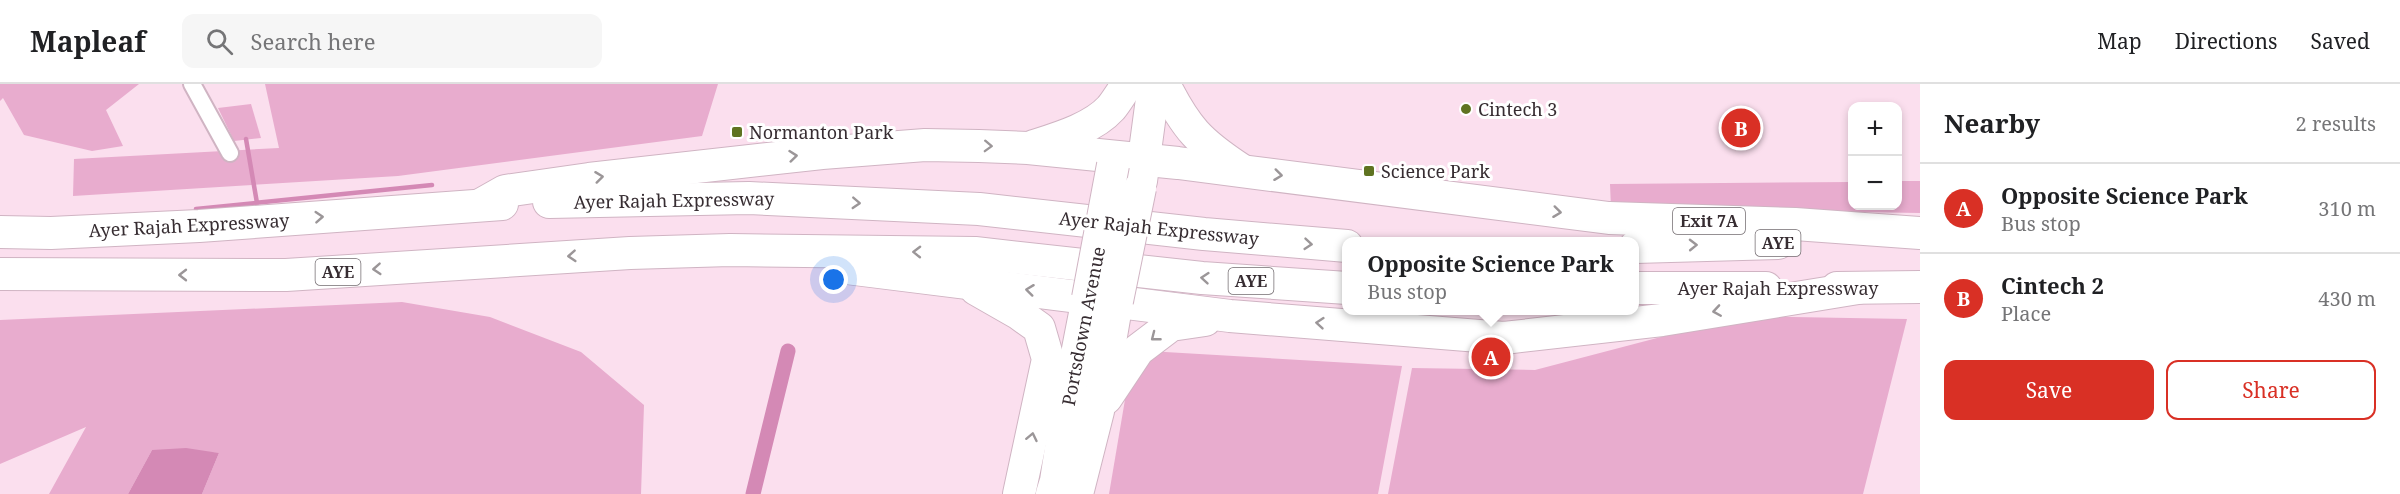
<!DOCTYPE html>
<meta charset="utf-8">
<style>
:root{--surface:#fff;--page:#f6f6f6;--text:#202124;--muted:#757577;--line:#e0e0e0;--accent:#d93025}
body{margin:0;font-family:"Noto Serif",serif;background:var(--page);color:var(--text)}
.controls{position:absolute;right:18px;top:18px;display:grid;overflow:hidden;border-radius:12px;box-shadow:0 3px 9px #0003}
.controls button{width:54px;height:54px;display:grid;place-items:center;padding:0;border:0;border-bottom:2px solid var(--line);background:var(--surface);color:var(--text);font:30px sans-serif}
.you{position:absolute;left:834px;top:196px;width:21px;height:21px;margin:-15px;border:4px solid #fff;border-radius:50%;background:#1a73e8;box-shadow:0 0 0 9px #1a73e833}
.badge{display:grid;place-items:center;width:39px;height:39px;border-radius:50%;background:var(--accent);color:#fff;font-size:20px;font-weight:700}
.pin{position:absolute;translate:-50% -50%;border:3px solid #fff;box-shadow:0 2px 6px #0006}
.popup{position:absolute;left:1342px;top:153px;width:297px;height:78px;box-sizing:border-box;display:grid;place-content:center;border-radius:12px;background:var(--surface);filter:drop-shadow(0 2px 4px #0005);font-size:20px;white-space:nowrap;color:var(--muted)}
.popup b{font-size:22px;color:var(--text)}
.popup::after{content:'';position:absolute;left:50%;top:100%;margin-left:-12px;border:12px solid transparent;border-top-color:var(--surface)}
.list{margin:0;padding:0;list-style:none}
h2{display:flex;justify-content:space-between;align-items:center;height:78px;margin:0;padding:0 24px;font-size:26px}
h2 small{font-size:20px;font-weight:400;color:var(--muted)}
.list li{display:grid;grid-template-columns:39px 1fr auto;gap:18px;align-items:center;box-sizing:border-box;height:90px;padding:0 24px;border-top:2px solid var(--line)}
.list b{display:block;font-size:22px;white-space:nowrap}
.list p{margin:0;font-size:20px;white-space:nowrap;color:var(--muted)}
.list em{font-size:20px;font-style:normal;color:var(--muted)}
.actions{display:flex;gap:12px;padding:18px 24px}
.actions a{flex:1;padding:14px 0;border:2px solid var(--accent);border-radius:12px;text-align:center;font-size:21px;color:var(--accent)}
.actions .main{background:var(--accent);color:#fff}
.icon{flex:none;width:33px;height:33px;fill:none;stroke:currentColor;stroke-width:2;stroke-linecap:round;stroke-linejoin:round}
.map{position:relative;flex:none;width:1920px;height:410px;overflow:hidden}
header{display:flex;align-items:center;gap:36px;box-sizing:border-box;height:84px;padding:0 30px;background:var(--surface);border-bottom:2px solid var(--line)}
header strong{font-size:28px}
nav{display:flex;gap:33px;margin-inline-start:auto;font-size:21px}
.search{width:420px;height:54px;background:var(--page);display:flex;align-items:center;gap:15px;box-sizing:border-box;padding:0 21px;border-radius:12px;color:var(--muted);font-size:22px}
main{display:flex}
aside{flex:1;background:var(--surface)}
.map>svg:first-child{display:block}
.green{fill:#e8acce}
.water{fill:#d489b5}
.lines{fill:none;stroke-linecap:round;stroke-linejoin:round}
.stream{stroke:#d489b5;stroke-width:4.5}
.canal{stroke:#d489b5;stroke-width:15}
.street-casing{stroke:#d0b4c3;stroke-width:20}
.highway-casing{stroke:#d0b4c3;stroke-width:34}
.street{stroke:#fff;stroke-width:16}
.highway{stroke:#fff;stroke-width:32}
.highway-bridge-casing{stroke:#d0b4c3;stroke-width:34;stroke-linecap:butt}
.highway-bridge{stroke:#fff;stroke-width:32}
.oneway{stroke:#9b9698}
.poi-dot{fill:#5f7321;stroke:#fff;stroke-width:2}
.labels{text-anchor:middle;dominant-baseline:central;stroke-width:6;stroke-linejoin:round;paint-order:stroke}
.shield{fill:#fff;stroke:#736c70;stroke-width:1.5}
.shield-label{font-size:16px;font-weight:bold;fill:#372d32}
.poi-label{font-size:18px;fill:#372d32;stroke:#fff;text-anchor:start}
.street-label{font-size:18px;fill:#372d32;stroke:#fff}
</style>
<header>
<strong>Mapleaf</strong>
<div class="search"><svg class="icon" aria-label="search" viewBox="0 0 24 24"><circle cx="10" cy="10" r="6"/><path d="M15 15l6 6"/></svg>Search here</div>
<nav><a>Map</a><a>Directions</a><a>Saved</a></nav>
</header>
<main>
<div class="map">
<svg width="1920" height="410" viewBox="0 0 1920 410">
<rect width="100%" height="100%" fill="#fbdfee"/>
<g class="green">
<polygon points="0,0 139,0 106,26 123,62 92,67 24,51 3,14 0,17"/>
<polygon points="265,0 718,0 702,52 398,92 73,112 74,75 279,64"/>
<polygon points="251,20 261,54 234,57 218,24"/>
<polygon points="1898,97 1920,97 1920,129 1611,124 1610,100 1852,98 1852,122 1898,122"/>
<polygon points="402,218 490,233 581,268 644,321 641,410 202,410 219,369 152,366 128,410 49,410 86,343 0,380 0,236"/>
<polygon points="1741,232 1907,235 1863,410 1388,410 1412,284 1535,286"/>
<polygon points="1148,267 1402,282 1378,410 1109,410 1129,292"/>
</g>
<polygon class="water" points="186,364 219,369 202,410 128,410 152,366"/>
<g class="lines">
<g class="stream">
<polyline points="246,55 257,119"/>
<polyline points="196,125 432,101"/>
</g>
<polyline class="canal" points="753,410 788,267"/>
<defs>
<polyline id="street" points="192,0 230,69"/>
<g id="highway">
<path d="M 1164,0 C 1186,44 1199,58 1240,85"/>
<path d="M 1034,62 C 1059,54 1093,44 1111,24 C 1116,18 1120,11 1125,4"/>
<polyline points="1141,97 1154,0"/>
<polyline points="549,118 749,114 979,125 1204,150 1347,162"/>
<polyline points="482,120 505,107 589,95 822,69 925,61 979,62 1028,64 1178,79 1609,134 1795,140 1920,149"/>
<polyline points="0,148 51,149 199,142 502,120"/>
<polyline points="1635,163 1778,159"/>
<polyline points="847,184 1230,232 1504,254 1662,236 1858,204"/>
<polyline points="0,190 286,191 630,169 730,166 975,169 1202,194 1347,204"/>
<polyline points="1635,204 1766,204"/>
<polyline points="1837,204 1920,203"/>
<polyline points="976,205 1018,229 1039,244 1048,275 1019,410"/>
<polyline points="1106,314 1138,266 1171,241 1205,236"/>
<polyline points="1052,410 1056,397 1070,306 1088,214"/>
<polyline points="1077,410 1098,327 1117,217"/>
</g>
</defs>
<use href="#street" class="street-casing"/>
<use href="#highway" class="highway-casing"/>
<use href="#street" class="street"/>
<use href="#highway" class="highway"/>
<defs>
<g id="highway-bridge">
<polyline points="1088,214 1113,81"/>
<polyline points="1117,217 1140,104"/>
</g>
</defs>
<use href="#highway-bridge" class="highway-bridge-casing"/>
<use href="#highway-bridge" class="highway-bridge"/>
</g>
<defs><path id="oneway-chevron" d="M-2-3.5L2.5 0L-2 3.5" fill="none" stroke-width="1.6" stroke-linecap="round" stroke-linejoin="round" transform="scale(1.5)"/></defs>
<g class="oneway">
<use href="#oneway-chevron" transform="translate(988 62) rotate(2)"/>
<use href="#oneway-chevron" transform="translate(793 72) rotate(-6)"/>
<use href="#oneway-chevron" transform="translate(1278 91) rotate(7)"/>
<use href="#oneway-chevron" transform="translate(599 93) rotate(-7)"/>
<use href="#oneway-chevron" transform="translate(856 119) rotate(3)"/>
<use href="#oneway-chevron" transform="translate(1557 128) rotate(7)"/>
<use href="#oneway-chevron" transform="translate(319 133) rotate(-4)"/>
<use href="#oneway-chevron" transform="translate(1308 160) rotate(5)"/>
<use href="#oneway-chevron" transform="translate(1693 161) rotate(-1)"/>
<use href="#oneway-chevron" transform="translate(917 168) rotate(-179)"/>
<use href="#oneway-chevron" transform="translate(572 172) rotate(176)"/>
<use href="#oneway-chevron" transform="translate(377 185) rotate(176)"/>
<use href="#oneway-chevron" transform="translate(183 191) rotate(-180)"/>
<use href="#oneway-chevron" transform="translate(1205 194) rotate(-175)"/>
<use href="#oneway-chevron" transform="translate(1030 206) rotate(-173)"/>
<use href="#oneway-chevron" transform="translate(1717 227) rotate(171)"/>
<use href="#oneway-chevron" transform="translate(1320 239) rotate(-175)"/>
<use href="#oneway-chevron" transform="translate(1155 253) rotate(142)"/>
<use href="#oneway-chevron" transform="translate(1032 353) rotate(-78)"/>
</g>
<g class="poi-dot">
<circle cx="1466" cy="25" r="6"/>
<rect x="731" y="42" width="12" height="12" rx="3"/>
<rect x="1363" y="81" width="12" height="12" rx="3"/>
</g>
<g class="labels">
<g class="shield">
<rect x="1673" y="124" width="72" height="26" rx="4.5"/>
<rect x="1755.5" y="146" width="45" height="26" rx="4.5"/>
<rect x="315.5" y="175" width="45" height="26" rx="4.5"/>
<rect x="1228.5" y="184" width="45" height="26" rx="4.5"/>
</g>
<g class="shield-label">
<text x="1709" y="137">Exit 7A</text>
<text x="1778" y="159">AYE</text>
<text x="338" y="188">AYE</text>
<text x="1251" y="197">AYE</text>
</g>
<g class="poi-label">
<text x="1478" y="25">Cintech 3</text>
<text x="749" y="48">Normanton Park</text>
<text x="1381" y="87">Science Park</text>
</g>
<g class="street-label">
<text transform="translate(674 116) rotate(-1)">Ayer Rajah Expressway</text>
<text transform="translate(189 141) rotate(-3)">Ayer Rajah Expressway</text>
<text transform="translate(1159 144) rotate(6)">Ayer Rajah Expressway</text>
<text x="1778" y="204">Ayer Rajah Expressway</text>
<text transform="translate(1083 242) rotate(-79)">Portsdown Avenue</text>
</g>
</g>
</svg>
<div class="controls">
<button>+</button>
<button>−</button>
</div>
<div class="you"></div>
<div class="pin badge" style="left:1491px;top:273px">A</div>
<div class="popup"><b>Opposite Science Park</b>Bus stop</div>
<div class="pin badge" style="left:1741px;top:44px">B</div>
</div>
<aside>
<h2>Nearby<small>2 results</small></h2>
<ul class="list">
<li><span class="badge">A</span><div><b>Opposite Science Park</b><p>Bus stop</p></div><em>310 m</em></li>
<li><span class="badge">B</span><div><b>Cintech 2</b><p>Place</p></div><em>430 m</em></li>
</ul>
<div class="actions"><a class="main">Save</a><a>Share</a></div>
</aside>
</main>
